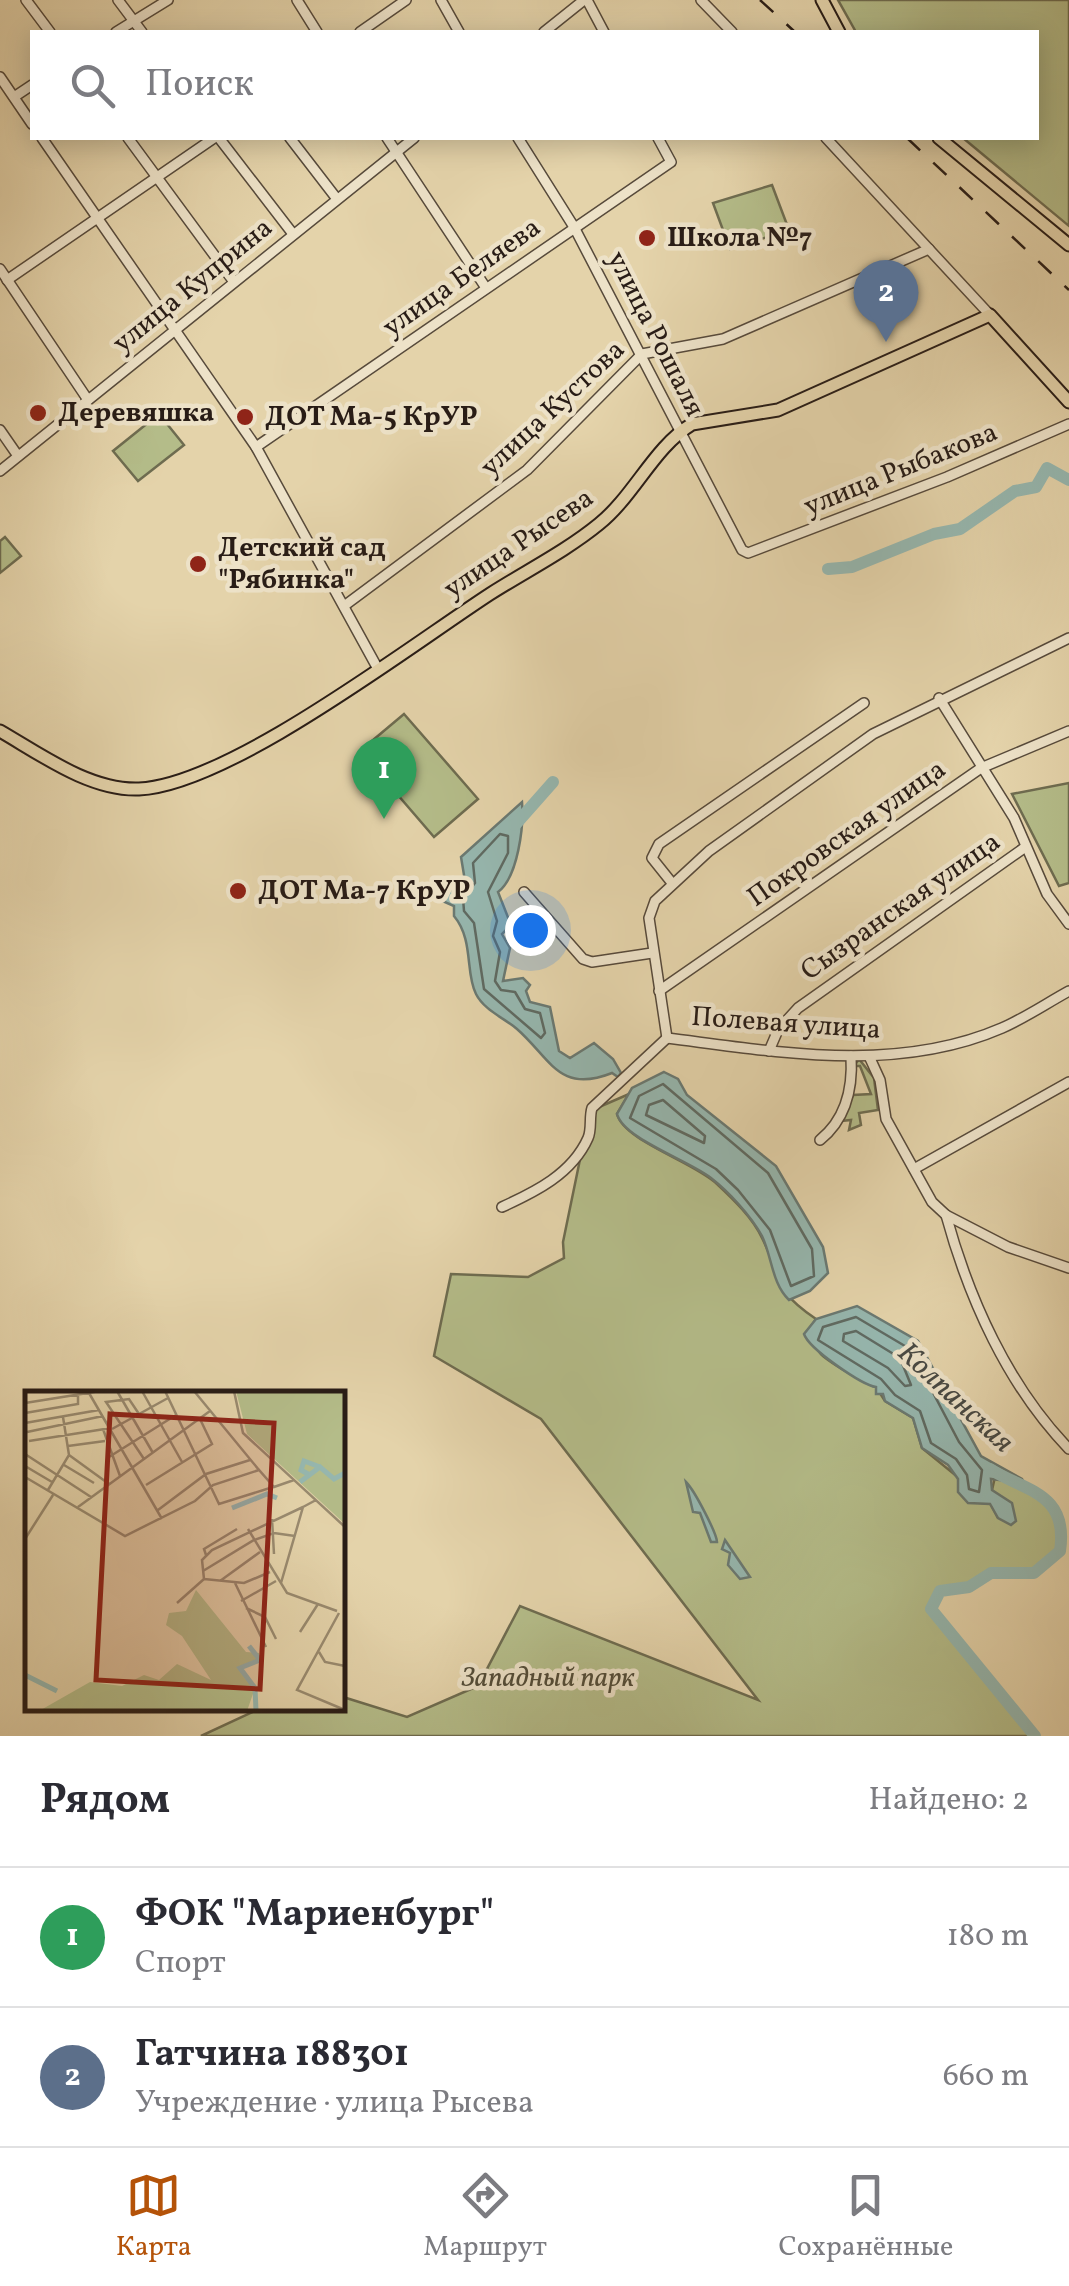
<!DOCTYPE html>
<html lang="ru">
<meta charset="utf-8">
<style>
:root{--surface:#fff;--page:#f2f2f3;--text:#2b2b33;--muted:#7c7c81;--line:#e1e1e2;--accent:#b45309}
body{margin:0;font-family:Vollkorn,serif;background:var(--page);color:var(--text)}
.you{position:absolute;left:530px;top:930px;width:35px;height:35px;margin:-25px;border:8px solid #fff;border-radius:50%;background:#1a73e8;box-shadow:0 0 0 15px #1a73e833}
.badge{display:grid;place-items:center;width:65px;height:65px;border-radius:50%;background:var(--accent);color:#fff;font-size:32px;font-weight:700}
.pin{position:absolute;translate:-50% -82px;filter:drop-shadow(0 2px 5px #0008)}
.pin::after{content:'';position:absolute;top:52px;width:35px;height:30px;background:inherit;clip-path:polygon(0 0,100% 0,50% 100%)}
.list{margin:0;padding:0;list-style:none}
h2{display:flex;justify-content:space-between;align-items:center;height:130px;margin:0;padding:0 40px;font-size:42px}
h2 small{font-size:32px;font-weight:400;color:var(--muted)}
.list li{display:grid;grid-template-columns:65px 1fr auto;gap:30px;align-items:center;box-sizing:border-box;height:140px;padding:0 40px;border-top:2px solid var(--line)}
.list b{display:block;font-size:38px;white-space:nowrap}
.list p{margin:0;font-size:32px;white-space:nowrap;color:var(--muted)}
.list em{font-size:32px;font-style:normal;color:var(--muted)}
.icon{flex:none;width:55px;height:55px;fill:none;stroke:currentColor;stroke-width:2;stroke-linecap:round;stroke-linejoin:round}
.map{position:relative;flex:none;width:1069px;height:1736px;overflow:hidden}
.search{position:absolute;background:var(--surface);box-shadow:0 5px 25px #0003;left:30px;right:30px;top:30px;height:110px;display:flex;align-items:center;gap:25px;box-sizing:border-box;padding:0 35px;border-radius:0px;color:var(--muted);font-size:38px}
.sheet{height:410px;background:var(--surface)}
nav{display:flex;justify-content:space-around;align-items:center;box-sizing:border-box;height:140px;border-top:2px solid var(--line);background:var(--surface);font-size:28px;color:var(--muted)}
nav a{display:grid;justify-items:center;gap:5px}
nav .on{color:var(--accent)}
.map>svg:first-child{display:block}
.green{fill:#b4bc89;stroke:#6e6c50;stroke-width:2.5}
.water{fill:#96b7af;stroke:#6a7972;stroke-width:2.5}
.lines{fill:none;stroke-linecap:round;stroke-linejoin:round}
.shore{stroke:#5f6a62;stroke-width:2.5}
.river{stroke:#96b7af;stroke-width:12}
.minor-casing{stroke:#574a3b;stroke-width:12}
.major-casing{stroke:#281c16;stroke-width:15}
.minor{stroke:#ede2c8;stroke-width:9}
.major{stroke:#e4d3aa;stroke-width:11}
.rail{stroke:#281c16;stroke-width:2.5;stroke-dasharray:18 18;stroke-linecap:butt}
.poi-dot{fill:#8f2418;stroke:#ede2c8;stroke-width:4}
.labels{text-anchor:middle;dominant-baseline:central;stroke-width:9;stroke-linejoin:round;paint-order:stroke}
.poi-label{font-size:28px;font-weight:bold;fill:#281c16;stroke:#ede2c8;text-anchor:start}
.street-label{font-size:28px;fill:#281c16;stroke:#ede2c8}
.park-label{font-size:28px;font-style:italic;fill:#524c38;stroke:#ede2c8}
.water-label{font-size:30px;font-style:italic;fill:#494a44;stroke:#ede2c8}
.inset-river{fill:none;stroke:#96b7af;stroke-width:5}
.inset-road{fill:none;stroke:#998a6f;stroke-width:2.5}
.view{fill:#8f2418;fill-opacity:0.15;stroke:#8f2418;stroke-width:5}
.inset-edge{fill:none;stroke:#281c16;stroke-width:5}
</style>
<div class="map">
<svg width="1069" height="1736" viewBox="0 0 1069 1736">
<rect width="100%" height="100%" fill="#e4d3aa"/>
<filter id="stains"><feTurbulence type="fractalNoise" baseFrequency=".002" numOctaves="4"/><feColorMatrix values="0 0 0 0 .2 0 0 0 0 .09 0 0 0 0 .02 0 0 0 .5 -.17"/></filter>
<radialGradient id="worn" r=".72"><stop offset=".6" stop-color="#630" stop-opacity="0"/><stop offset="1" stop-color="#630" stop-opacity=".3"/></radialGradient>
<g class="green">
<polygon points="838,0 1069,0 1069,226 963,138 1036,138 1036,32 856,32"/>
<polygon points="772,185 789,230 730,249 713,203"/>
<polygon points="159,414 184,445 138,481 113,451"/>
<polygon points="5,537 21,556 0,573 0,541"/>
<polygon points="404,714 478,799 434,837 360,751"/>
<polygon points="1069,783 1069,883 1059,886 1012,794"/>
<polygon points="859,1059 874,1078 878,1110 859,1113 861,1125 849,1130 851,1120 841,1121 853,1095 871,1094 860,1066 854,1066"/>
<path d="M 629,1094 L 617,1114 C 624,1141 694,1162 717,1184 C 733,1199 753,1218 762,1238 C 784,1282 771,1288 816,1319 L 808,1331 C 812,1338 815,1347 820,1353 C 825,1360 869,1386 876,1387 L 885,1401 L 913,1418 L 922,1448 L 991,1504 L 998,1518 L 992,1490 L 995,1477 L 1024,1483 L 1046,1497 L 1059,1526 L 1060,1551 L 1034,1573 L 991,1573 L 969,1587 L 940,1591 L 931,1606 L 1035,1736 L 201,1736 L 259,1709 L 342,1708 L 343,1697 L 407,1717 L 478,1686 L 520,1606 L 758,1700 L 541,1419 L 434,1356 L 451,1274 L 528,1277 L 564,1258 L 563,1242 L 590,1111 Z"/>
</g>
<g class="water">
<path d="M 522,802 C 524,826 518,877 498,892 L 511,925 L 502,934 L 510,948 L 503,981 L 523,978 L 530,985 L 526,991 L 530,1002 L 550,1007 L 559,1051 L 570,1058 L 594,1043 L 613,1059 L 621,1073 L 618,1077 L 612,1073 C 559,1094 551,1059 517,1029 C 504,1018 484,1010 476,994 C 465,973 474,940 454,916 L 454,906 L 438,899 L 465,881 L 461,857 Z"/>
<path d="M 664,1072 L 678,1079 L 687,1095 L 776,1166 L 823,1247 L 828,1273 L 810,1291 L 789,1300 C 772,1284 772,1257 762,1236 C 751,1216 729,1192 711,1178 C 688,1160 624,1139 617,1114 L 632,1088 Z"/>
<path d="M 857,1306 L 918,1341 L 981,1456 L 1022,1479 L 1024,1483 L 991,1479 L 992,1490 L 1012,1503 L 1016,1521 L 1011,1525 L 998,1518 L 990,1504 L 968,1503 L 958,1492 L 958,1479 L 948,1465 L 922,1448 L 913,1418 L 885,1401 L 883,1394 L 876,1394 L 876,1387 C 862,1385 809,1349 804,1334 L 816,1319 Z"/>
<path d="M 686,1482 C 695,1491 717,1534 717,1542 L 711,1542 L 700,1513 L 693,1512 Z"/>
<polygon points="725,1540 750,1577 740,1579 728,1565 730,1553 722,1549"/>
</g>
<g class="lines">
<g class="shore">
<polygon points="500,834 508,836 508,853 488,892 497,921 493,936 500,952 495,981 501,990 515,992 525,1009 540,1013 545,1033 541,1038 484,989 474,923 464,911 463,898 475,883 473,863"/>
<polygon points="663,1084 768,1173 812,1249 814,1276 791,1286 770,1230 738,1190 716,1169 630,1118 639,1096"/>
<polygon points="663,1100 705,1136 704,1143 646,1115 649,1105"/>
<polygon points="856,1317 910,1349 959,1442 982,1470 979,1492 969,1489 967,1475 956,1459 931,1443 920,1411 895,1395 881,1379 818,1340 823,1327"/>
<polygon points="856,1331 900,1358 911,1385 905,1386 888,1368 843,1341 844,1334"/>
</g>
<g class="river">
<polyline points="828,569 852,567 934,534 960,529 1015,491 1036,487 1047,468 1069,480"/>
<polyline points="515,825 553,782"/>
<path d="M 990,1469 C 1024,1491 1069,1492 1060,1551 L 1034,1573 L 991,1573 L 969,1587 L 940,1591 L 931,1609 L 1035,1736"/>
</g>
<defs>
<g id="minor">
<polyline points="26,0 50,32"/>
<polyline points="118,0 142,32"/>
<polyline points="297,0 317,32"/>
<polyline points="441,0 459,32"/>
<polyline points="587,0 604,32"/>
<polyline points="701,0 732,32"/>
<polyline points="116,32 168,0"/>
<polyline points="360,32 406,0"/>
<polyline points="544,32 584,0"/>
<polyline points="0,77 32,124"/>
<polyline points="14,97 32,85"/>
<polyline points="42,138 256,447 378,669"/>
<polyline points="128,138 234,282"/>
<polyline points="219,138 293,234"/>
<polyline points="290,138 337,199"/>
<polyline points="387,138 486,288"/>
<polyline points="518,138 574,227 742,550 748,553 947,477 1069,424"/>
<polyline points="826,138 990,315"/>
<polyline points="0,269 88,400"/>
<polyline points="7,280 214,138"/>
<polyline points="0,430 18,456"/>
<polyline points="256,447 671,162 658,138"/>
<polyline points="0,471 414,138"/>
<polyline points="344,606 527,470 642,354 723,339 929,249"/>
<polyline points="939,698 1014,818 1047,894 1069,924"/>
<polyline points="672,883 652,858 659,844 864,703"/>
<polyline points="524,892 583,959 592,962 652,953"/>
<polyline points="659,991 981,768 1069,731"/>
<polyline points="667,1038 649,918 655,901 709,851 873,734 1069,638"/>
<path d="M 667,1038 C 778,1052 896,1074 1002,1028 C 1025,1018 1047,1003 1069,991"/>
<polyline points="769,1051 778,1030 798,1008 1024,848"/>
<polyline points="869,1056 880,1080 886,1119 932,1202 946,1215 1008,1247 1069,1268"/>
<path d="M 820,1140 C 846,1119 853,1088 851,1056"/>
<polyline points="914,1169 1069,1082"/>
<path d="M 502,1207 C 535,1192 572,1174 588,1138 C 592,1129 589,1117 592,1108 L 667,1038"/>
<path d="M 946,1215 C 969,1299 1008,1386 1069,1449"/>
</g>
<g id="major">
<polyline points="822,0 839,32"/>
<polyline points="939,138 1069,245"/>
<path d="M 0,731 C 40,754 90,791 139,789 C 229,785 410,646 490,594 C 526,571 566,551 599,524 C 634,496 654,447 692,424 L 778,410 L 990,315 L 1069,402"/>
</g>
</defs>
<use href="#minor" class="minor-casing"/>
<use href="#major" class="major-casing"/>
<use href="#minor" class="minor"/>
<use href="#major" class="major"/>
<g class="rail">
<polyline points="760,0 795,32"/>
<polyline points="907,138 1069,290"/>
</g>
</g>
<g class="poi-dot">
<circle cx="647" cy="238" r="10"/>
<circle cx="38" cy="413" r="10"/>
<circle cx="245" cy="417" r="10"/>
<circle cx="198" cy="564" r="10"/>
<circle cx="238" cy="891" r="10"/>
</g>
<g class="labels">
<g class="poi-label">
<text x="667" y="238">Школа №7</text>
<text x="58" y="413">Деревяшка</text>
<text x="265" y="417">ДОТ Ма-5 КрУР</text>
<text x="218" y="548">Детский сад<tspan x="218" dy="32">"Рябинка"</tspan></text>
<text x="258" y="891">ДОТ Ма-7 КрУР</text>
</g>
<g class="street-label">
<text transform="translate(462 278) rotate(-35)">улица Беляева</text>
<text transform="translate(193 286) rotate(-39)">улица Куприна</text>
<text transform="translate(655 334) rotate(63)">улица Рошаля</text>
<text transform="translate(553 409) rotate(-43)">улица Кустова</text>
<text transform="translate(901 470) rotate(-22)">улица Рыбакова</text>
<text transform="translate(519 544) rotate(-34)">улица Рысева</text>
<text transform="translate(847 834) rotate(-35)">Покровская улица</text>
<text transform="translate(901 907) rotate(-35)">Сызранская улица</text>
<text transform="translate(786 1024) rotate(4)">Полевая улица</text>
</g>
<g class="park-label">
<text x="548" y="1678">Западный парк</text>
</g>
<g class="water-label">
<text transform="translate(955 1398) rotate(43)">Колпанская</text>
</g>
</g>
<g transform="translate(25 1391)">
<rect width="320" height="320" fill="#e4d3aa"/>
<path d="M 211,0 L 320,0 L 320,133 L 222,43 ZM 171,199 L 221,261 L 234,262 L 233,272 L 215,276 L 230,297 L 222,320 L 14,320 L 65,291 L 97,295 L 119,284 L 134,289 L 152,273 L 186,289 L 157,245 L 141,234 L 144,222 L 161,220 Z" fill="#b4bc89"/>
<path class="inset-river" d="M 283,83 L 276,79 L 279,70 L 295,76M 275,91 L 295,76 L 309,88 L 320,82M 207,117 L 242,103 L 252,107M 224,255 L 235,269 L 215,277 L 230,297 L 231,320M 0,284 L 32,300"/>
<path class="inset-road" d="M 92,0 L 128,62M 117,0 L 157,71M 140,0 L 194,113 L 248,96M 169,0 L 234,79M 209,0 L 218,42 L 320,136M 64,2 L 137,128M 0,12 L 75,0M 0,22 L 53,13 L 53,4M 114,23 L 104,8 L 81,11 L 119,68M 0,32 L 74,19M 78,38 L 95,85M 87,38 L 143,7M 2,41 L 78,25M 4,50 L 86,37M 43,55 L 80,50M 0,63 L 66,106M 44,64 L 84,93M 84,66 L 151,24M 39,74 L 69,92M 0,75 L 27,91M 0,86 L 100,145 L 170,110 L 188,94 L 234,79 L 249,96 L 269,89M 121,94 L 187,53 L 175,28M 23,99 L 44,64 L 38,26M 53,116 L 185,20M 133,119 L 181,83 L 225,69M 247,128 L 249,163M 223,138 L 262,202 L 312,220M 0,148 L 28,104M 181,164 L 179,158 L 212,138M 178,180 L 229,149 L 249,142 L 270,145M 179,188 L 177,169 L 187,159 L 278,116M 179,188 L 219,192 L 245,181M 195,190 L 235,161M 210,192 L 241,256M 256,192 L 278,116 L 291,109M 216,210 L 251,190M 152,212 L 179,188M 221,217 L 240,226 L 251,248M 314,222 L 272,299 L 320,319M 275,241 L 293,213M 294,261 L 300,271 L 320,275"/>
<path class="view" d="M 85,23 L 249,32 L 235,298 L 71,289 Z"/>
<rect width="320" height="320" class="inset-edge"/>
</g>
<rect width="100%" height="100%" filter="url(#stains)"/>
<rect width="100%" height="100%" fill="url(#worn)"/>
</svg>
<div class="you"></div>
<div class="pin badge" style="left:384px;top:819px;background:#2e9e5b">1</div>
<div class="pin badge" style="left:886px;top:342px;background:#5c6f8a">2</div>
<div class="search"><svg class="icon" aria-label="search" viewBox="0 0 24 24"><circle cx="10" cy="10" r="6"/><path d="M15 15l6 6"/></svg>Поиск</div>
</div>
<section class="sheet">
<h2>Рядом<small>Найдено: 2</small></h2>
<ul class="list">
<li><span class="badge" style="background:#2e9e5b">1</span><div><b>ФОК &quot;Мариенбург&quot;</b><p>Спорт</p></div><em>180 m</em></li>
<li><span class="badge" style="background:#5c6f8a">2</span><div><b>Гатчина 188301</b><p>Учреждение · улица Рысева</p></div><em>660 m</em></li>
</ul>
</section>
<nav>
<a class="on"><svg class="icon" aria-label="map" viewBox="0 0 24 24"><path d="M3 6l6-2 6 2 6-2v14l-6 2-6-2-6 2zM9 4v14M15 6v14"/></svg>Карта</a>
<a><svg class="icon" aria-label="directions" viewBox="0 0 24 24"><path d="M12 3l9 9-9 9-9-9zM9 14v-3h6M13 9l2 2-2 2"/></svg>Маршрут</a>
<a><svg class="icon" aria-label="saved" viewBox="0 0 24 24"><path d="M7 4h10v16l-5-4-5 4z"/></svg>Сохранённые</a>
</nav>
